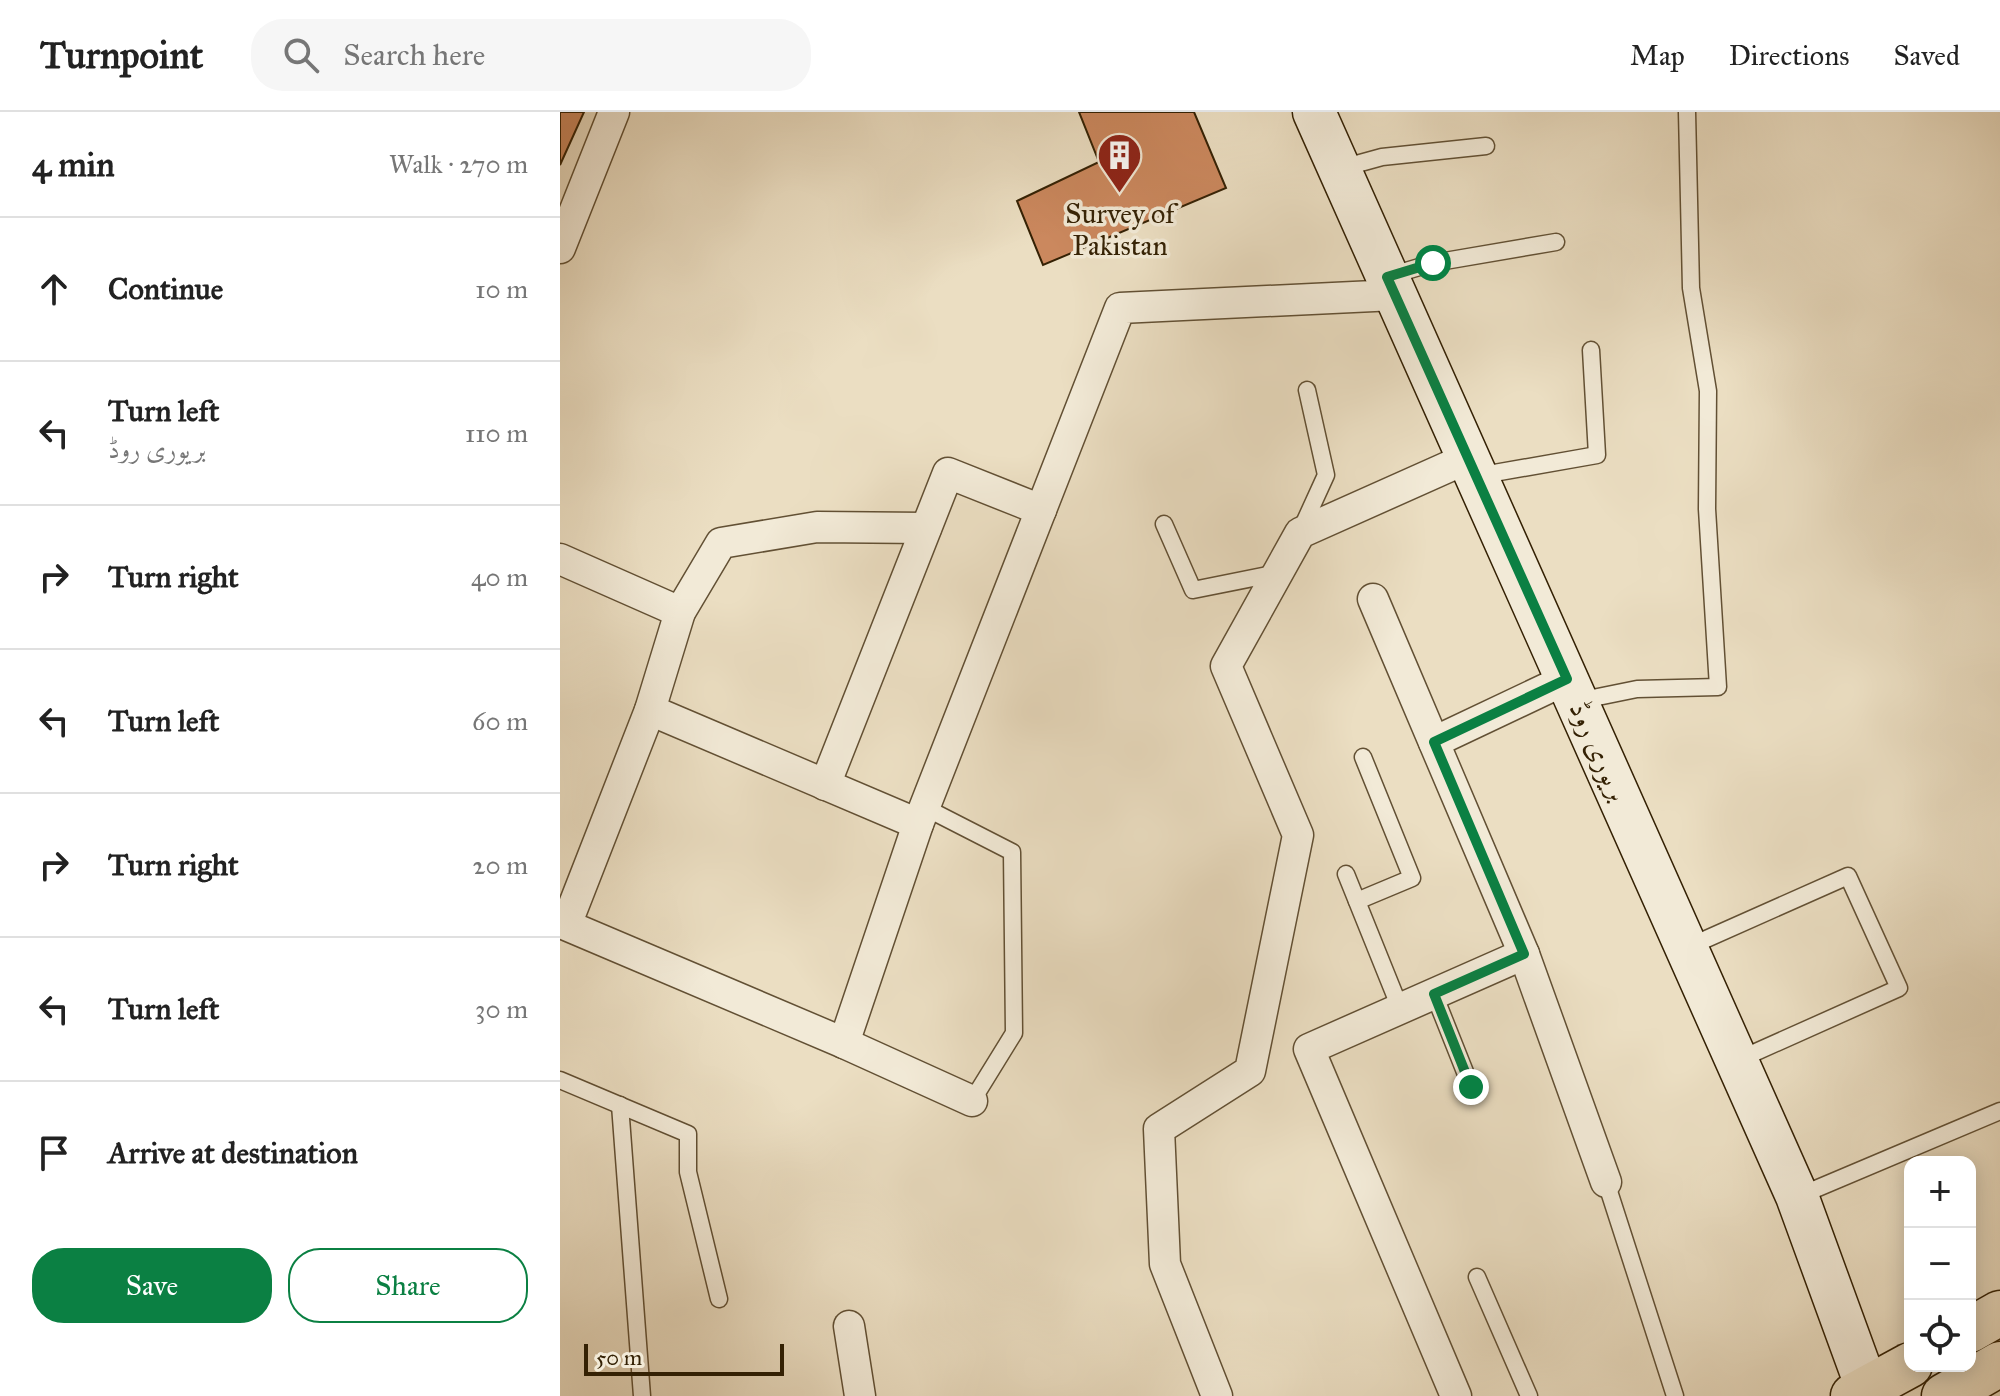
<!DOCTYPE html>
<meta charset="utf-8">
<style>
:root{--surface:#fff;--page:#f6f6f6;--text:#222;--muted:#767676;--line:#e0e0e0;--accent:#0b8043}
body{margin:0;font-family:"IM FELL Great Primer",Amiri,serif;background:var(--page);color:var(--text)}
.controls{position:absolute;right:24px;bottom:24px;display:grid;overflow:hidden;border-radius:16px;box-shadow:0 4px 20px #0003}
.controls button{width:72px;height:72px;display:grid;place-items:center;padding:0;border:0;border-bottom:2px solid var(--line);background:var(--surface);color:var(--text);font:40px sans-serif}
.scale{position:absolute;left:24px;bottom:20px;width:200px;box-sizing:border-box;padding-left:8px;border:4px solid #342104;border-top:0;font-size:22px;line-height:28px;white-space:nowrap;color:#342104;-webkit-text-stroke:6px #f2ead7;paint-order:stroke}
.stop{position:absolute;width:24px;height:24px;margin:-18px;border:6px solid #0b8043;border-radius:50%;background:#fff}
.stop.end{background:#0b8043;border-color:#fff;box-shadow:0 2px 8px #0008}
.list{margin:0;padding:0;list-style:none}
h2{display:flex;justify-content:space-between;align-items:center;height:104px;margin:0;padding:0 32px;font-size:34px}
h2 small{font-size:26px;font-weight:400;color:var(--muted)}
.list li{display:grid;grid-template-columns:52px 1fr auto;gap:24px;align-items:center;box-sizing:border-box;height:144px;padding:0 32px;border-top:2px solid var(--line)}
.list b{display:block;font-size:30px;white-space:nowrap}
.list p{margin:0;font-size:26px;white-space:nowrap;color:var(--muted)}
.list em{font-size:26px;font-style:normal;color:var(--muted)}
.actions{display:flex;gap:16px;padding:24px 32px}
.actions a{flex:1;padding:18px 0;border:2px solid var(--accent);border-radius:32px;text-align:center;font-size:28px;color:var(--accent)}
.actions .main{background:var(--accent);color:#fff}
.icon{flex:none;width:44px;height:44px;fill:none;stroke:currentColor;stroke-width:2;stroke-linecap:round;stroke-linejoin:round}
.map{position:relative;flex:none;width:1440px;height:1284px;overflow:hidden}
header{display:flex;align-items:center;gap:48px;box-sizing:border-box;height:112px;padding:0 40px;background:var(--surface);border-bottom:2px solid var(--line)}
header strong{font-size:38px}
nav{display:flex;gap:44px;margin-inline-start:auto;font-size:28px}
.search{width:560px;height:72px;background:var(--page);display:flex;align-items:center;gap:20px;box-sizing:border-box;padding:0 28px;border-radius:32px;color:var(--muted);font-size:30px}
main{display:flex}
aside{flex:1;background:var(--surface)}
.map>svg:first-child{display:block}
.building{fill:#cb885e;stroke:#342104;stroke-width:2}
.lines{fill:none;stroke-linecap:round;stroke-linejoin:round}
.service-casing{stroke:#625034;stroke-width:19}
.minor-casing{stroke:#625034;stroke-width:33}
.secondary-casing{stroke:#342104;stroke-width:45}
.primary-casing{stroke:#342104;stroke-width:47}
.service{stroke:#f2ead7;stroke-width:16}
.minor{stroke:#f2ead7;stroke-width:30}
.secondary{stroke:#f2ead7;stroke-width:42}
.primary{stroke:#ebdec2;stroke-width:44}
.route{stroke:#0b8043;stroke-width:10}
.labels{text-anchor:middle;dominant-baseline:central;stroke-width:7;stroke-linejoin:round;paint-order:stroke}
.poi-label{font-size:28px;fill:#342104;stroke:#f2ead7}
.street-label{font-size:28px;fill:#342104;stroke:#f2ead7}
</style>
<header>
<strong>Turnpoint</strong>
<div class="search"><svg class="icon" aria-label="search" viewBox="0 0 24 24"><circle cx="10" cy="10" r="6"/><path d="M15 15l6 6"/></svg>Search here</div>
<nav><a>Map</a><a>Directions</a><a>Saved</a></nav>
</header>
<main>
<aside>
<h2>4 min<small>Walk · 270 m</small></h2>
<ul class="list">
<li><svg class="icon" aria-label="ahead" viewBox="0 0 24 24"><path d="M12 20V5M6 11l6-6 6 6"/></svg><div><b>Continue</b></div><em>10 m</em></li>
<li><svg class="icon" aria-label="left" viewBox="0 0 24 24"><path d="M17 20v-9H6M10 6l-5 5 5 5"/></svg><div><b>Turn left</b><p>بریوری روڈ</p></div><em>110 m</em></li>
<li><svg class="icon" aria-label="right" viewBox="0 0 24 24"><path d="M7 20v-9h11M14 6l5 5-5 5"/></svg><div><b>Turn right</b></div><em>40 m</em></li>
<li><svg class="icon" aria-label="left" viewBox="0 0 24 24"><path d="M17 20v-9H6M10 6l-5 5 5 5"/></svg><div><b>Turn left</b></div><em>60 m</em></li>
<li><svg class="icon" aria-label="right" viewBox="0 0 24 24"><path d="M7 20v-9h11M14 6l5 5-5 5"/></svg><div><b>Turn right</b></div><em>20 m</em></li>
<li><svg class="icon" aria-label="left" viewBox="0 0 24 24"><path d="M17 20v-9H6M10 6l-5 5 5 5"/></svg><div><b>Turn left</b></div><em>30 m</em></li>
<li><svg class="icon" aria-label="arrive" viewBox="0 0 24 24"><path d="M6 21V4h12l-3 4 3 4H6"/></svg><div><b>Arrive at destination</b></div></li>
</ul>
<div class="actions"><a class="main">Save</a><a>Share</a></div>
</aside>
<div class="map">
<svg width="1440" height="1284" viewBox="0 0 1440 1284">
<rect width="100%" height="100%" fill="#ebdec2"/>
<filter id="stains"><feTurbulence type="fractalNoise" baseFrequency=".0025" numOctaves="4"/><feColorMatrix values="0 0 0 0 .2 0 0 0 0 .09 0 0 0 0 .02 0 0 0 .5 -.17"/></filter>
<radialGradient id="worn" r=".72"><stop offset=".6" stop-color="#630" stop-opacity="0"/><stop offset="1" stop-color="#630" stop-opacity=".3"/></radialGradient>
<g class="building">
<polygon points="0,0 24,0 0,53"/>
<polygon points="519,0 634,0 666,76 483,153 457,89 539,50"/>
</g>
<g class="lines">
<defs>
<g id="service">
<polyline points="782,56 822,45 926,34"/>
<polyline points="829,164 873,151 996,130"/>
<polyline points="917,364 1037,343 1031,238"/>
<polyline points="604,412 633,478 718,461"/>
<polyline points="740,420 766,363 747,278"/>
<polyline points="1018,589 1077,577 1158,575 1147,397 1148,279 1131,176 1127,0"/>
<polyline points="364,695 452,740 454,921 412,989"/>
<polyline points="786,762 840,896"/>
<polyline points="797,789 852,766 803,645"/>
<polyline points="1126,836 1288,764 1339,876 1178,948"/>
<polyline points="874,882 911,975"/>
<polyline points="0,968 128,1022 128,1060 159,1187"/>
<polyline points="60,993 82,1284"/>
<polyline points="1046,1070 1115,1284"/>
<polyline points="1239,1084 1440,999"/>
<polyline points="917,1165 969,1284"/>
</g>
<g id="minor">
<polyline points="0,136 54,0"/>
<polyline points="366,416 257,415 161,431 120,500 90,598 6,813 284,931 412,989"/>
<polyline points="0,447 120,500"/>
<polyline points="813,487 964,842 1046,1070"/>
<polyline points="90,598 358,712"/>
<polyline points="874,630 1007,567"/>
<polyline points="265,673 388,361 481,398"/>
<polyline points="284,931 358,712 560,196 835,183"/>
<polyline points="289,1214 300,1284"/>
<polyline points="657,1284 605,1152 599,1017 690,959 738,723 666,554 740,421 908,346"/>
<polyline points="896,1284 749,937 964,842"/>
</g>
<polyline id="secondary" points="754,0 1237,1084 1310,1284"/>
<g id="primary">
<polyline points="1410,1218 1440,1201"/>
<polyline points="1293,1284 1350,1253"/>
<polyline points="1384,1284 1440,1252"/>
</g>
</defs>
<use href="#service" class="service-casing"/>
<use href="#minor" class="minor-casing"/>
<use href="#secondary" class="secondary-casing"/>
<use href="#primary" class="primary-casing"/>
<use href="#service" class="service"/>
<use href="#minor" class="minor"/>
<use href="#secondary" class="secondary"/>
<use href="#primary" class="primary"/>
</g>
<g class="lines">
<polyline class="route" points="873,151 827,165 1007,567 874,630 964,842 874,882 911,975"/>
</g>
<defs>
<symbol id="building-pin" viewBox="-11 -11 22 30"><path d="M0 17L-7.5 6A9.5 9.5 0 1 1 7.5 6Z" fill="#8f2418" stroke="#f2ead7"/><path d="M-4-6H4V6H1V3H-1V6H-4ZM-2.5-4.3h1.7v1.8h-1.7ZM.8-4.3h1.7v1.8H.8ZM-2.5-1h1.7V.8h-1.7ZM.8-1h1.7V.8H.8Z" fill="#fff"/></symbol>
</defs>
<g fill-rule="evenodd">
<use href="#building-pin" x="534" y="18" width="51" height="69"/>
</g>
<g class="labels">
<g class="poi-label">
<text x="560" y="101">Survey of<tspan x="560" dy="32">Pakistan</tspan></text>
</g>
<g class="street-label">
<text transform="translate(1039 639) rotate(66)">بریوری روڈ</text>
</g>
</g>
<rect width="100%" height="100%" filter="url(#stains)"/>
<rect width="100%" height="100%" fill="url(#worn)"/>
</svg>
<div class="controls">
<button>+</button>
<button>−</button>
<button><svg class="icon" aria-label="locate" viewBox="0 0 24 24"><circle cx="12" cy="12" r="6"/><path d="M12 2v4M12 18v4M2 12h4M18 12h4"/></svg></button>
</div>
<div class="scale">50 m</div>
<div class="stop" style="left:873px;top:151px"></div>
<div class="stop end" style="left:911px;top:975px"></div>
</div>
</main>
